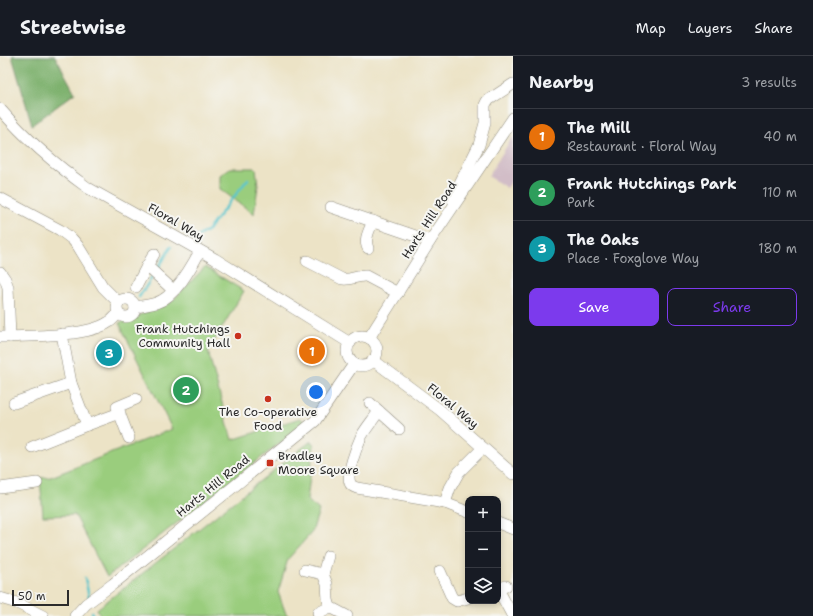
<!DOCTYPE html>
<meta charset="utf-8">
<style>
:root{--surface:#171b24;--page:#242831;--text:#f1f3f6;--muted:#9ea1a6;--line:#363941;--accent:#7c3aed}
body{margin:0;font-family:"Shantell Sans",sans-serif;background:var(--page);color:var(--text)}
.controls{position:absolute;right:12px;bottom:12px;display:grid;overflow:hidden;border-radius:8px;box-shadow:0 2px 6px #0003}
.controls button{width:36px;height:36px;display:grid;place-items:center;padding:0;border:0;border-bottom:1px solid var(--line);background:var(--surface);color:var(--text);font:20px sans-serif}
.scale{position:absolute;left:12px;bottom:10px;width:57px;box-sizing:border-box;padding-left:4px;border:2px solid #2b2b2b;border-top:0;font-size:11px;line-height:14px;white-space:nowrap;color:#2b2b2b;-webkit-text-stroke:3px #f6f6f2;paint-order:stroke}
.you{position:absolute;left:316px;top:336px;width:14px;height:14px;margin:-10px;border:3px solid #fff;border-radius:50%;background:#1a73e8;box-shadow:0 0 0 6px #1a73e833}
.badge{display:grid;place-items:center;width:26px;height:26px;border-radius:50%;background:var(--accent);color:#fff;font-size:13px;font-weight:700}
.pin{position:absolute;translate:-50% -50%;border:2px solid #fff;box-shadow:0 1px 4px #0006}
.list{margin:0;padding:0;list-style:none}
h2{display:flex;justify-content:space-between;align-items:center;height:52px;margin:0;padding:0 16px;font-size:17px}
h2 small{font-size:13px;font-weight:400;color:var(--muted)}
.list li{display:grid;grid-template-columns:26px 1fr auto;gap:12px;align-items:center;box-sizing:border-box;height:56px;padding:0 16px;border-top:1px solid var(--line)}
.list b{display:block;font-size:15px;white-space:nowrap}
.list p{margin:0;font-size:13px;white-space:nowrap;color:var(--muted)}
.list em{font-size:13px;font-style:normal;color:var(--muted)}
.actions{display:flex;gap:8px;padding:12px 16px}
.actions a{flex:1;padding:9px 0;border:1px solid var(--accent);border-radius:8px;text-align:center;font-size:14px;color:var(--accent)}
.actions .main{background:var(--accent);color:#fff}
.icon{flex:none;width:22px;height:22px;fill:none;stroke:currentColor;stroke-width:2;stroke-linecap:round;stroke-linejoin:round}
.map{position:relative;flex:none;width:513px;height:560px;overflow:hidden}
header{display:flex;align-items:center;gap:24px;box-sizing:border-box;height:56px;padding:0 20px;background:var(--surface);border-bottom:1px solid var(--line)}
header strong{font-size:19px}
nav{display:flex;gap:22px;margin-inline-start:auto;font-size:14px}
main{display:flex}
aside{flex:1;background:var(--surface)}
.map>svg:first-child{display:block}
.industrial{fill:#d2bdc7}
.green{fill:#9acd7d;stroke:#627c54}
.forest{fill:#7bb06c;stroke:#536e4c}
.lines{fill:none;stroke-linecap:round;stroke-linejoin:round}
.stream{stroke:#58c6cd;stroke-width:2.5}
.minor-casing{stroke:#8c8778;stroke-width:12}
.minor{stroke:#fff;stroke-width:11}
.poi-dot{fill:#c8321e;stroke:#f6f6f2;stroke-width:1.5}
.labels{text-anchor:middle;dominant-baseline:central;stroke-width:4;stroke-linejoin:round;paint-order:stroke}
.street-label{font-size:12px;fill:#2b2b2b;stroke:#f6f6f2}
.poi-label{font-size:12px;fill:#2b2b2b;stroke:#f6f6f2;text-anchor:end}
</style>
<header>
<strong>Streetwise</strong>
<nav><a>Map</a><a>Layers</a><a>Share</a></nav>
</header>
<main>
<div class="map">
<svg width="513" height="560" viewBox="0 0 513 560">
<rect width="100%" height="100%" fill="#f6f6f2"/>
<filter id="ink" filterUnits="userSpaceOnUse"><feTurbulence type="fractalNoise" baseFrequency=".025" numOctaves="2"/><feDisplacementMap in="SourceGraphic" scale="8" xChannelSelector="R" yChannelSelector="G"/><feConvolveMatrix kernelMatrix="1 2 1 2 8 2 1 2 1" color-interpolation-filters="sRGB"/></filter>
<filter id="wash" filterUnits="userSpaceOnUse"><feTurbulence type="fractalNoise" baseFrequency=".012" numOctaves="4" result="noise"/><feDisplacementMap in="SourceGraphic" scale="16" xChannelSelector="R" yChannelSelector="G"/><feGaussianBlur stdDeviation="0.9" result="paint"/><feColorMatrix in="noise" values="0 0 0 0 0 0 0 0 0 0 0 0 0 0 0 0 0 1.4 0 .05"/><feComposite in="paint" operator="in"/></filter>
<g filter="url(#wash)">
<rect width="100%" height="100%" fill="#ece3c6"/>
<polygon class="industrial" points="512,82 513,82 513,123 507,132 488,120"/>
<g class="green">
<polygon points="230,112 256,112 258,130 254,158 220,133 220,119"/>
<polygon points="205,211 244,235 208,295 232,384 300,362 306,367 107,521 75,459 43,460 40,422 51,421 172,373 119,267 170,247"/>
<polygon points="311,385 314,389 307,444 319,454 312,476 288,503 278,536 286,558 289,560 100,560 97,553"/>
</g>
<polygon class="forest" points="12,0 55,0 75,37 32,69"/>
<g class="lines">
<g class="stream">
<polyline points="194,183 208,174 248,123"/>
<polyline points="157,214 171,191"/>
<polyline points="139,241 153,220"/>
<polyline points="85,522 89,541"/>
<polyline points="92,556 93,560"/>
</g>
</g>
</g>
<g filter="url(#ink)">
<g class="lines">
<defs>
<g id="minor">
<path d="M 0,53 C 26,83 56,109 88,132 L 215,203 L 350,287"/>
<polyline points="0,142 60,174 72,183 78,190 103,231 119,247"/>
<polyline points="452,143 479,89 485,67 485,49 487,45 513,28"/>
<polyline points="331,151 430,185"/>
<path d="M 368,192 C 363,184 370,173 373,165"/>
<polyline points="154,198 147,210 173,234"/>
<path d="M 307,205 L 342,223 C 350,225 357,219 366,220 L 398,237"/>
<polyline points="0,216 5,223 8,231 10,281"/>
<polyline points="136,231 147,210"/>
<circle cx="126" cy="252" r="9"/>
<path d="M 135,251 C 142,250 149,249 156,247 C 175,241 191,212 200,195"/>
<polyline points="62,278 71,327 87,369 120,357"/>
<circle cx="362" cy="295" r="15"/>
<path d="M 0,281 C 27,280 88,281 109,266 C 113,264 115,260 118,258"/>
<polyline points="369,282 430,185 513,62"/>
<polyline points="373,304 440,354 513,418"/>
<polyline points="14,347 71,327"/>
<polyline points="370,347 399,373"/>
<path d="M 379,355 C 373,364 366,372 361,381 C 357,390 346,418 350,427 C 351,430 354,431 357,432 L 445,447 L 468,456"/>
<polyline points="129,382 117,351 136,343"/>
<polyline points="32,391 87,369"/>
<polyline points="0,432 37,427"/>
<polyline points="445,447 450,432 459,416 483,392"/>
<polyline points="498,467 513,473"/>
<polyline points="328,500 323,518 327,528 328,544 330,551 347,560"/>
<polyline points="305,514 323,518"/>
<polyline points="440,515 452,542 457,545 468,542"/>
<polyline points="506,530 498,533 512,559"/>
<polyline points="0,542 17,547 43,560"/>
<polyline points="318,557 330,551"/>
<polyline points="75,560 86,548 113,528 315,365 354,308"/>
</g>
</defs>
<use href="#minor" class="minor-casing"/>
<use href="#minor" class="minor"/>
</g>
</g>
<g class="poi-dot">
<circle cx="238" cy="280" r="4"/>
<circle cx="268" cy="343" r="4"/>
<rect x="266" y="403" width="8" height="8" rx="2"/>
</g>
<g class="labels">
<g class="street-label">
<text transform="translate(429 164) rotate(-57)">Harts Hill Road</text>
<text transform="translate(176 166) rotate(30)">Floral Way</text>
<text transform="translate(453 350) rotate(40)">Floral Way</text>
<text transform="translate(213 430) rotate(-39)">Harts Hill Road</text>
</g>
<g class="poi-label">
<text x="230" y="273">Frank Hutchings<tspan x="230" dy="14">Community Hall</tspan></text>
<text x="268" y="356" text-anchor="middle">The Co-operative<tspan x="268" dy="14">Food</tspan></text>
<text x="278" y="400" text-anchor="start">Bradley<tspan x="278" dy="14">Moore Square</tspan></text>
</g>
</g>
</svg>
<div class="controls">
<button>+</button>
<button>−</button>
<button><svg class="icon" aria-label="layers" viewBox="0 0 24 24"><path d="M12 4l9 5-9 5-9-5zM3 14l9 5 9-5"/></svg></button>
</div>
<div class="scale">50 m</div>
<div class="you"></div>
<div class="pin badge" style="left:312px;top:295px;background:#e8710a">1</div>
<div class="pin badge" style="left:186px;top:334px;background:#2e9e5b">2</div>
<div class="pin badge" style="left:109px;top:297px;background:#0f9aa8">3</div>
</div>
<aside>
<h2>Nearby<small>3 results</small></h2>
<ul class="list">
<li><span class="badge" style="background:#e8710a">1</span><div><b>The Mill</b><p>Restaurant · Floral Way</p></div><em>40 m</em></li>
<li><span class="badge" style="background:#2e9e5b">2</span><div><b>Frank Hutchings Park</b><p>Park</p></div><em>110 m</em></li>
<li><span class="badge" style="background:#0f9aa8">3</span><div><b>The Oaks</b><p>Place · Foxglove Way</p></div><em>180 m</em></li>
</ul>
<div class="actions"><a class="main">Save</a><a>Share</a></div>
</aside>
</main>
